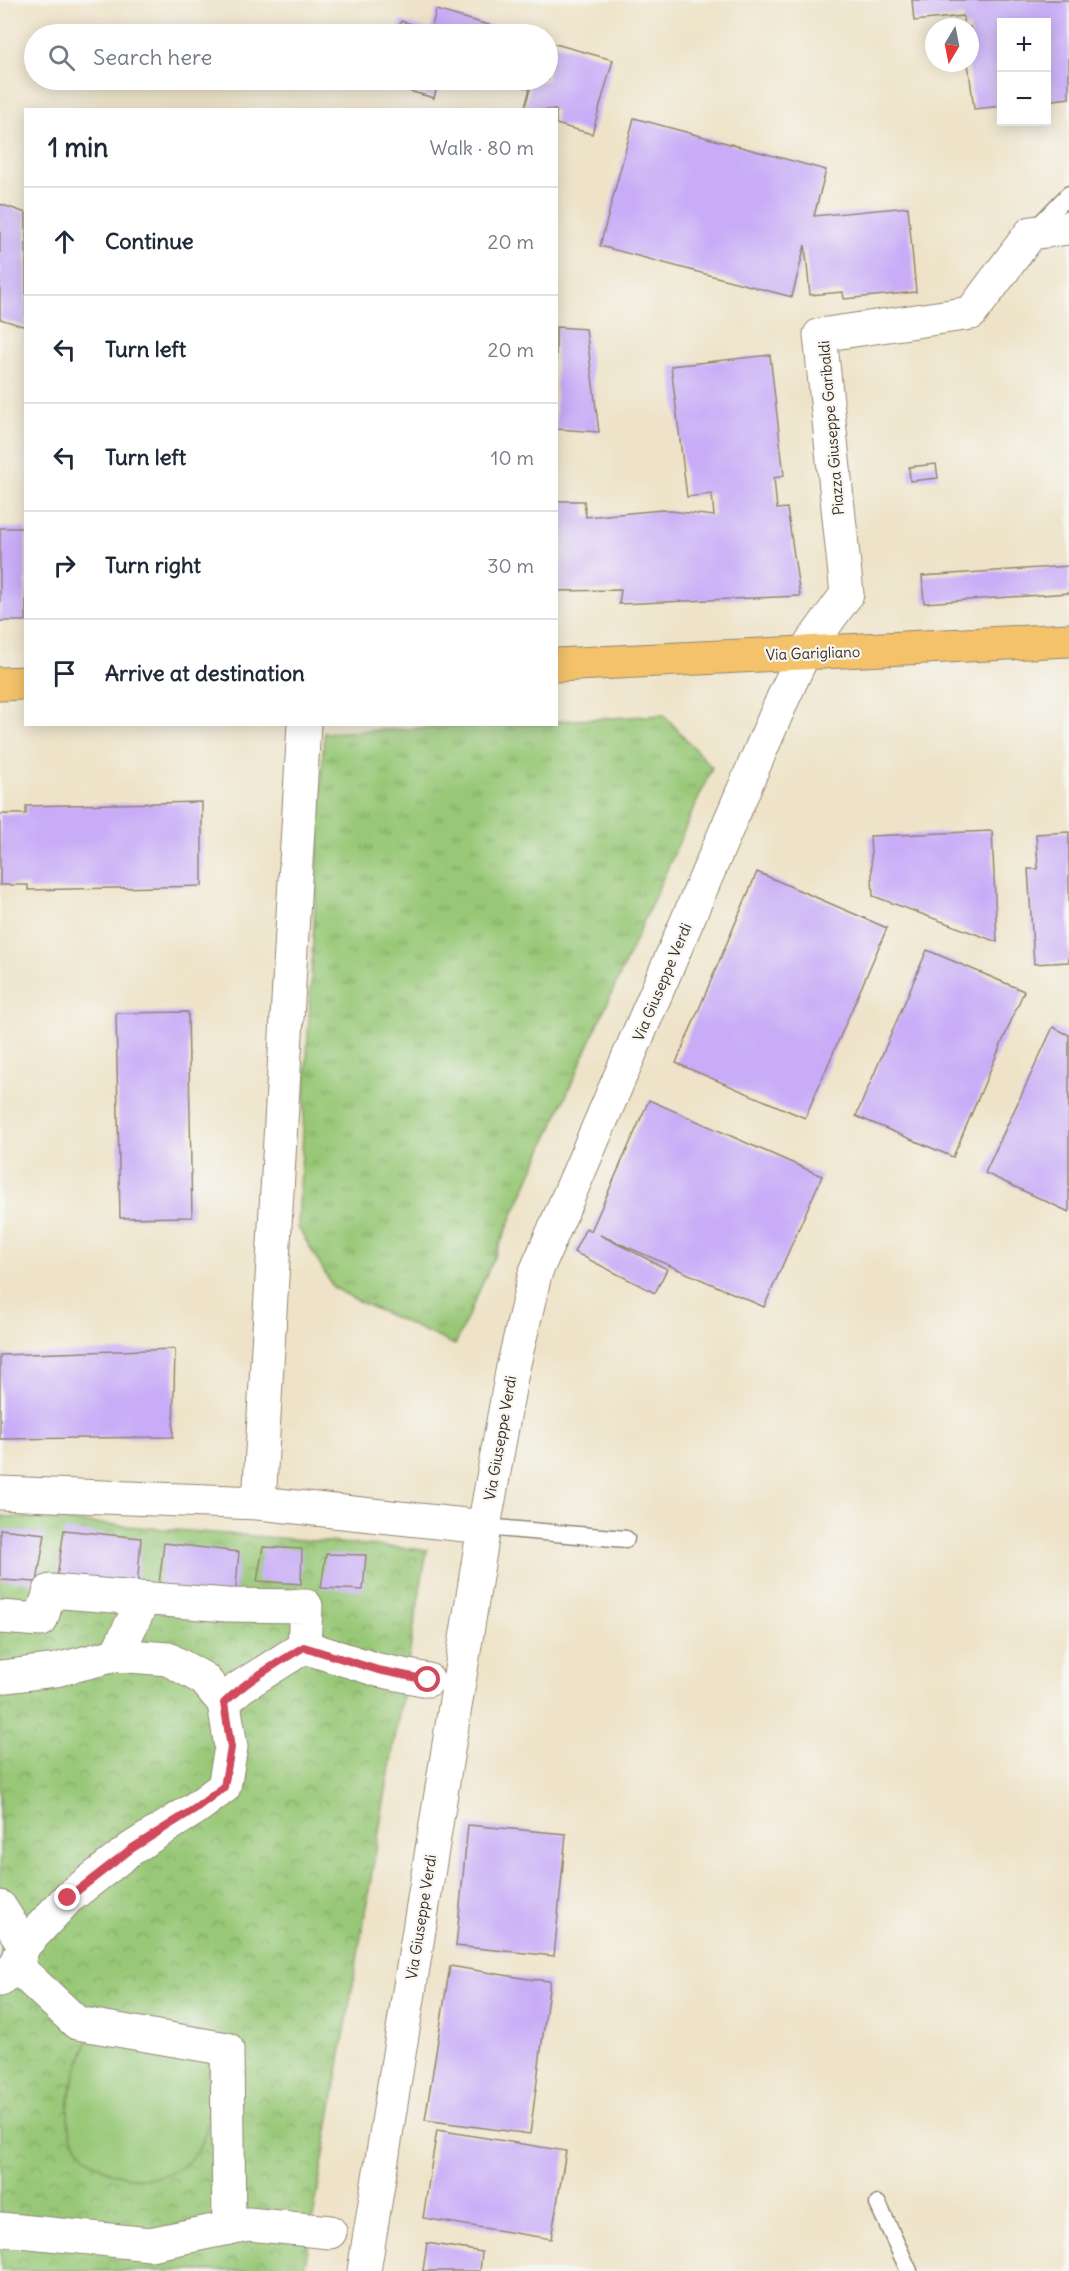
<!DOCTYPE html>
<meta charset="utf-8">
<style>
:root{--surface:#fff;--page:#f2f2f3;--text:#1f2937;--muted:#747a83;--line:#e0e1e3}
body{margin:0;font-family:Delius,sans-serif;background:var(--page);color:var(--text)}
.controls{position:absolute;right:18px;top:18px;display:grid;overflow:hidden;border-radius:0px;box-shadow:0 3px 15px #0003}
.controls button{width:54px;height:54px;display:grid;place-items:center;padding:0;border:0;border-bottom:2px solid var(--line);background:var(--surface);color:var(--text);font:30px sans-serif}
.compass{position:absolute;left:925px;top:18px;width:54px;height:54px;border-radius:50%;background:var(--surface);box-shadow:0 3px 15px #0003;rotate:190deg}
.stop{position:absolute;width:18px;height:18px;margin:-14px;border:4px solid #d1495b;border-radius:50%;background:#fff}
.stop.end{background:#d1495b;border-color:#fff;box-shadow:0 2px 6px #0008}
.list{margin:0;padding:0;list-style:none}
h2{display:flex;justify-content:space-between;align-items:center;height:78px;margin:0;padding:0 24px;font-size:26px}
h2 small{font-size:20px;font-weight:400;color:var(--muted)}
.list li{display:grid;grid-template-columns:39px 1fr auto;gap:18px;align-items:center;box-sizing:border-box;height:108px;padding:0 24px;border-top:2px solid var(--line)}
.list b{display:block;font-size:22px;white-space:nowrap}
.list em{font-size:20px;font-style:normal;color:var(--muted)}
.icon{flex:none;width:33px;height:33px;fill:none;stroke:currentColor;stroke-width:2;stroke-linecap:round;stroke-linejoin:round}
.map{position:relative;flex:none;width:1069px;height:2271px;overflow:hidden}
.search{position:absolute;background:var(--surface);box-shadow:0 3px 15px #0003;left:24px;top:24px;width:534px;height:66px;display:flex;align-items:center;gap:15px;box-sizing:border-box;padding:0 21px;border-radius:33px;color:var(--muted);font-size:22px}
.panel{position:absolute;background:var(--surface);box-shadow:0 3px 15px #0003;left:24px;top:108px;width:534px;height:618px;border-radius:0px}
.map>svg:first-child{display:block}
.grass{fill:url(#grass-tufts);stroke:#6a794a;stroke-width:1.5}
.park{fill:url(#park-crowns);stroke:#6a794a;stroke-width:1.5}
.pitch{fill:#98c877;stroke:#6a794a;stroke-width:1.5}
.building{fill:#c8acf7}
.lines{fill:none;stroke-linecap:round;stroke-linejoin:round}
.lane-casing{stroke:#948673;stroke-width:19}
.street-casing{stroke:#948673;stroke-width:35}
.primary-casing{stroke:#948673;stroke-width:35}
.lane{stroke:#fff;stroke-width:16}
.street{stroke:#fff;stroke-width:33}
.primary{stroke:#f3c26a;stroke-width:33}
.route{stroke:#d1495b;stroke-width:8}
.labels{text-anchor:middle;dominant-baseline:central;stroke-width:4.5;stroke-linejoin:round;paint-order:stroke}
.street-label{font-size:15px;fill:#3b2a1e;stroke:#f6f6f2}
</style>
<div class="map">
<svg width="1069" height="2271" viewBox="0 0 1069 2271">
<defs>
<pattern id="grass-tufts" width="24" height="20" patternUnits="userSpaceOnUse" patternTransform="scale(1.5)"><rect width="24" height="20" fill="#98c877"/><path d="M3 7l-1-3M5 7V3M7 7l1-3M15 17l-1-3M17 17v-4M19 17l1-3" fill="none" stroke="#7da361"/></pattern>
<pattern id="park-crowns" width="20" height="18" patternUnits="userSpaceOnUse" patternTransform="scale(1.5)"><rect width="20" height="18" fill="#98c877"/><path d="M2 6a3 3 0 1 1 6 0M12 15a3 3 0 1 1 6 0" fill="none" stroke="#7da361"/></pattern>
</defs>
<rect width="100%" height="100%" fill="#f6f6f2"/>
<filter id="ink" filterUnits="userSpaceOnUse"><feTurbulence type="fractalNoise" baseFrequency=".0167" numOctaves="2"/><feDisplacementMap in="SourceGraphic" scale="12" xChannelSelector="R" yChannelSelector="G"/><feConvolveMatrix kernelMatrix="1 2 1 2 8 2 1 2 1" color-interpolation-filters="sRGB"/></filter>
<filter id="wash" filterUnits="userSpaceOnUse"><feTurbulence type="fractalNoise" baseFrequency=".008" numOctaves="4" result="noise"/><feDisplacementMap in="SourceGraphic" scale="24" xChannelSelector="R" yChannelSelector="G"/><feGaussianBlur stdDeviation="1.35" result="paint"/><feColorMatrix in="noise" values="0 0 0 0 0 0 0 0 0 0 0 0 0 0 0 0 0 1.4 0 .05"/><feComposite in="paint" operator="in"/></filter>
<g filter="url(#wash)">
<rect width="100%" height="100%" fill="#eee3c8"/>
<polygon class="grass" points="664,715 712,768 455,1345 358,1301 333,1287 298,1227 324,733 483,725 556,724 557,721"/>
<polygon class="park" points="0,1516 427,1550 304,2271 0,2271"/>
<path class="pitch" d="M 90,2035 L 210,2057 C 209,2081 212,2121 201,2144 C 172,2202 70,2181 68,2115 C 67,2091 82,2058 90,2035 Z"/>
<g id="blocks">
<g class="building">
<polygon points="912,0 1069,0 1069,98 1046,101 1046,22 1002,22 1002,106 974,109 968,63 970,63 970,27 964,27 963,16 914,21"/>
<polygon points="436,10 520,34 397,34 401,21 431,30"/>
<polygon points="548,42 613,60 592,134 556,124 556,110 524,110 530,89 500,80 548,80"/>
<polygon points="385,80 439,80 434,98 384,84"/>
<polygon points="634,118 826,170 814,216 908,207 916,292 844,299 843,292 810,295 805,245 792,297 600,246"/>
<polygon points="0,204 26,213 26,327 0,319"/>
<polygon points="556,327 586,329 599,432 556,429"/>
<polygon points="770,355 784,476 774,478 777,509 787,508 800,596 619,604 621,590 556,591 556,501 584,501 586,517 662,510 714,516 712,494 687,497 671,366"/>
<polygon points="936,464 938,478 910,481 909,467"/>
<rect x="0" y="528" width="26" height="93"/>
<polygon points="1069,566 1069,593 924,603 922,576"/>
<polygon points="202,802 202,886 28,890 28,885 0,885 0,814 26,814 26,806"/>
<polygon points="992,831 997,942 873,896 870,836"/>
<polygon points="1069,832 1069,962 1034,964 1028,869 1038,869 1036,834"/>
<polygon points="757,872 887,928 805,1118 676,1063"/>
<polygon points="927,950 1024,991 953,1157 856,1116"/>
<polygon points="188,1012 192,1217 120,1218 116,1013"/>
<polygon points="1053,1027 1069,1035 1069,1212 985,1173"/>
<polygon points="649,1100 822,1176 764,1307 600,1235 667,1269 655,1293 574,1252 586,1228 591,1231"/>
<polygon points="175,1349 173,1437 0,1439 0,1355"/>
<polygon points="0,1529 45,1534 37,1582 0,1580"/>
<polygon points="64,1530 141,1538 137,1590 56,1584"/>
<polygon points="164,1543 239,1552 235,1598 158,1592"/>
<polygon points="263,1547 302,1549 301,1584 257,1581"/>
<polygon points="326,1554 366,1555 363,1590 321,1588"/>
<polygon points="468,1825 566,1834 554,1956 456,1946"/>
<polygon points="450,1966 528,1979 550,1981 530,2134 425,2120"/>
<polygon points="437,2130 566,2151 551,2239 423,2218"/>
<polygon points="427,2243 482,2252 480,2271 423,2271"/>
</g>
</g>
</g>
<g filter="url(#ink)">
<use href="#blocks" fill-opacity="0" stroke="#948673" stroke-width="1.5"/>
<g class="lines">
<defs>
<g id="lane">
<polyline points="1034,230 1069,194"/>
<polyline points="484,1527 626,1539"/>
<polyline points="878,2204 909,2271"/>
</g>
<g id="street">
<polyline points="0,1493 259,1503 484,1527"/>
<polyline points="259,1503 304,724"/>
<polyline points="0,1617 41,1620 50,1591 227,1605 306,1606 304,1647"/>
<polyline points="116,1655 144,1599"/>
<polyline points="0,1677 56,1670 116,1655 168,1659 204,1679 224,1703"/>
<polyline points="0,1907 24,1945"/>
<polyline points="16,1966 77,2023 227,2049 229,2228"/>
<polyline points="0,1980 16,1966 24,1945 68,1898 131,1849 196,1808 224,1787 231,1747 224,1703 239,1688 304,1647 378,1670 428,1680"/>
<polyline points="0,2229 150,2244 248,2224 330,2232"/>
<polyline points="364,2271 484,1527 512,1372 535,1274 784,696 804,653 847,594 820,335 971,313 1031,233 1069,228"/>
</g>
<g id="primary">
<polyline points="556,665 1069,640"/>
<polyline points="0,684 26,683"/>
</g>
</defs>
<use href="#lane" class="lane-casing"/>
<use href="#street" class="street-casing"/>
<use href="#primary" class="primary-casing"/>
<use href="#lane" class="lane"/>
<use href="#street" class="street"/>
<use href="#primary" class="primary"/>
</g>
</g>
<g class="lines" filter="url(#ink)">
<path class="route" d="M 68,1898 L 131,1849 L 196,1808 L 224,1787 L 231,1748 L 224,1703 C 247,1680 276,1664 304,1647 L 378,1670 L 428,1680"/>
</g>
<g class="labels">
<g class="street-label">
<text transform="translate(831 428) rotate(-95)">Piazza Giuseppe Garibaldi</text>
<text transform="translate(813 653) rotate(-2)">Via Garigliano</text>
<text transform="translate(662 982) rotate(-67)">Via Giuseppe Verdi</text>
<text transform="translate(500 1438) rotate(-80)">Via Giuseppe Verdi</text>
<text transform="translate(421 1917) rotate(-81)">Via Giuseppe Verdi</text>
</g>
</g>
</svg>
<div class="controls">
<button>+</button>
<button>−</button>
</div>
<svg class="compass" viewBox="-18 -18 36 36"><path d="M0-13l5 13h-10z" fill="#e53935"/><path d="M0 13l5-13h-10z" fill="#747a83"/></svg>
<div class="stop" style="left:428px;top:1680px"></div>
<div class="stop end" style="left:68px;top:1898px"></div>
<div class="search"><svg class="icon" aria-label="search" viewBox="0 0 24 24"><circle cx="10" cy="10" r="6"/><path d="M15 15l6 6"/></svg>Search here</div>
<section class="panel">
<h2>1 min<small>Walk · 80 m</small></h2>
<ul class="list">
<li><svg class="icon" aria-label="ahead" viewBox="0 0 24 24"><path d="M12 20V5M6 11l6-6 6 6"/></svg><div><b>Continue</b></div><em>20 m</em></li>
<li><svg class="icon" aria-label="left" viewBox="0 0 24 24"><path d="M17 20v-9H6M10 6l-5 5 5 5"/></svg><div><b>Turn left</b></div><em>20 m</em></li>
<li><svg class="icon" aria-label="left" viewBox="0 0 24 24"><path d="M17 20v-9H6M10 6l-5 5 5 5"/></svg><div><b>Turn left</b></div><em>10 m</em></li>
<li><svg class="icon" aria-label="right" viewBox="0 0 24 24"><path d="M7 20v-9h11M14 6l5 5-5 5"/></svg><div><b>Turn right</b></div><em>30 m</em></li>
<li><svg class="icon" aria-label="arrive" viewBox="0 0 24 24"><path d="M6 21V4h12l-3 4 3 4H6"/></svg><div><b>Arrive at destination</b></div></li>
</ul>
</section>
</div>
